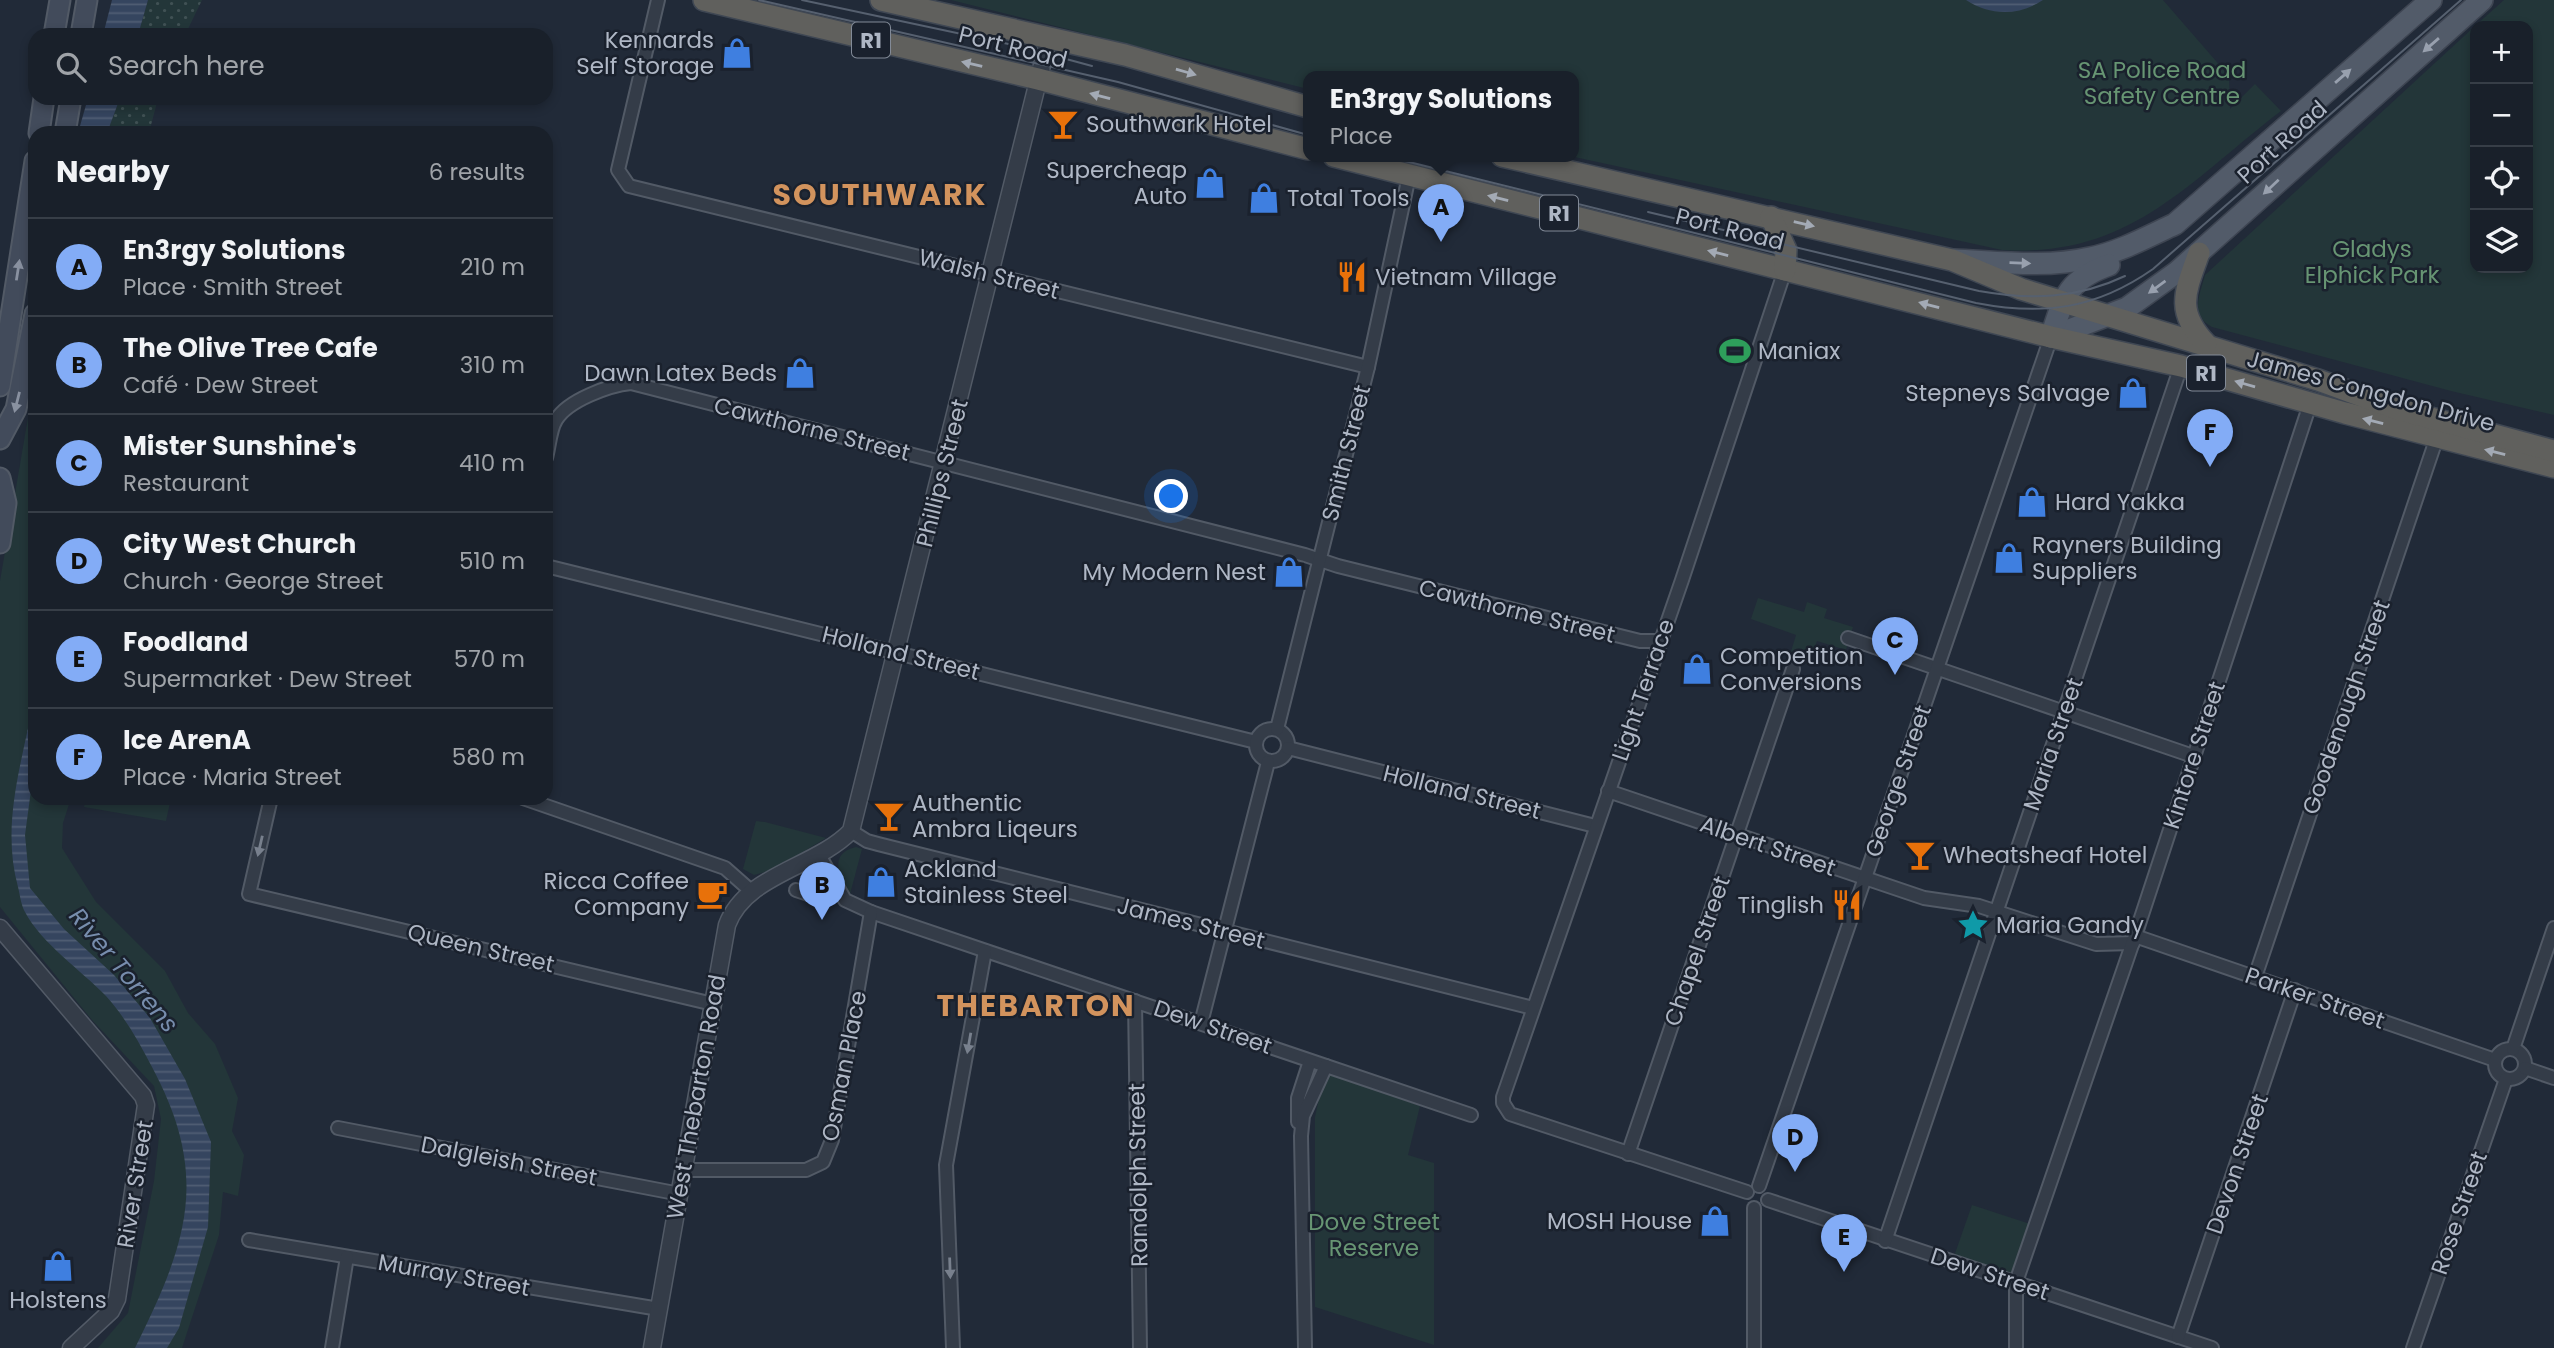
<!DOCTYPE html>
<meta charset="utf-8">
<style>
:root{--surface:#19202a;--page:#222832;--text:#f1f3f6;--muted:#9fa3a8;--line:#373e47;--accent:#83acf6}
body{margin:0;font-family:Poppins,sans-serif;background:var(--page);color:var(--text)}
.controls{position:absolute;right:21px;top:21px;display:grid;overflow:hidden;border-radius:14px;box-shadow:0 4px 10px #0003}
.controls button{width:63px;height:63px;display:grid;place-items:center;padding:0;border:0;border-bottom:2px solid var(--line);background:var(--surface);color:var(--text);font:35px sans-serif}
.you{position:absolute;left:1172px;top:497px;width:24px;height:24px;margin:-18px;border:5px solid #fff;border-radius:50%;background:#1a73e8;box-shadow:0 0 0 10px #1a73e833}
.badge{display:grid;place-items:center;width:46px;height:46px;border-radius:50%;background:var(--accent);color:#111;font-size:23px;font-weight:700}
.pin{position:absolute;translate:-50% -58px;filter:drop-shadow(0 2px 4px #0008)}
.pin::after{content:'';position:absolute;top:37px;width:24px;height:21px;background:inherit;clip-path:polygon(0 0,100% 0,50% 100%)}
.popup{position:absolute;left:1303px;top:71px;width:276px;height:91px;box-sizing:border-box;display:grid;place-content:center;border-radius:14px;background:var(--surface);filter:drop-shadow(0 2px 5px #0005);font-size:23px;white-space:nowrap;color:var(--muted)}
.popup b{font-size:26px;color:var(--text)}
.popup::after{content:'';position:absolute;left:50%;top:100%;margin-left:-14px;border:14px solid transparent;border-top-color:var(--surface)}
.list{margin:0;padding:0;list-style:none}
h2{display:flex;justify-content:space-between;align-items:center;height:91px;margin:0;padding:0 28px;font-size:30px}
h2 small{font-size:23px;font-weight:400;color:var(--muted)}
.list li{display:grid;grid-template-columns:46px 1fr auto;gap:21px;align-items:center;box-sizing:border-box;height:98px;padding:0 28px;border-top:2px solid var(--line)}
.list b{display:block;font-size:26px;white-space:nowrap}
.list p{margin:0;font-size:23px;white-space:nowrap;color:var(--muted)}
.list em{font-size:23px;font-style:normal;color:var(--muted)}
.icon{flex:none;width:38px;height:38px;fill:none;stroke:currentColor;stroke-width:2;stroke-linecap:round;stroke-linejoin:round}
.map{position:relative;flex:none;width:2554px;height:1348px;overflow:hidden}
.search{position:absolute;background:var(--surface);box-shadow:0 4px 10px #0003;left:28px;top:28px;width:525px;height:77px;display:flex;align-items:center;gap:18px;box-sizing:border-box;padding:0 24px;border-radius:21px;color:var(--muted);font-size:26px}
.panel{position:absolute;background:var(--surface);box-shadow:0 4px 10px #0003;left:28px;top:126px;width:525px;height:679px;border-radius:21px}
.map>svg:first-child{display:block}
.park{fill:#233639}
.garden{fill:url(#garden-dots)}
.water{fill:url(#water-rules)}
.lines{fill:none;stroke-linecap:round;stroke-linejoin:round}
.minor-casing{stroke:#525a66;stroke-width:16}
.tertiary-casing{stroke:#525a66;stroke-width:19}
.secondary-casing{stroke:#525a66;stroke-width:23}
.primary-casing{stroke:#3e4552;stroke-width:24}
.trunk-casing{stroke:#3f4753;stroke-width:24}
.minor{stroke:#343c48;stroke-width:12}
.tertiary{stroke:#343c48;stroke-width:16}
.secondary{stroke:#424b5b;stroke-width:19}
.primary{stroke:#525b69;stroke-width:21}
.trunk{stroke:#60605d;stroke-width:21}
.tram{stroke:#56606f;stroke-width:2}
.oneway{fill:#98a0ae}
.oneway2{fill:#a3aab5}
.oneway3{fill:#8991a0}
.oneway4{fill:#78808d}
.labels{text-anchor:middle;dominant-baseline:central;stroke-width:5;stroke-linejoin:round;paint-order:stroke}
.shield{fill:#1a212d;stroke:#828a97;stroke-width:2}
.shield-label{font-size:21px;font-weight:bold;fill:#afb7c5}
.poi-label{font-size:23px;fill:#afb7c5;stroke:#1a212d;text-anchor:start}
.street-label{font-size:23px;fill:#afb7c5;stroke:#1a212d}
.park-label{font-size:23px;fill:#679573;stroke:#1a212d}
.water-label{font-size:24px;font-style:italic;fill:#778dad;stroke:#1a212d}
.district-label{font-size:30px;font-weight:bold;letter-spacing:2px;fill:#d2935d;stroke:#1a212d}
</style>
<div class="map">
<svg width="2554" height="1348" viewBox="0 0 2554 1348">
<defs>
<pattern id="garden-dots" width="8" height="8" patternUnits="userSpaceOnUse" patternTransform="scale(1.75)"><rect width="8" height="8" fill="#233639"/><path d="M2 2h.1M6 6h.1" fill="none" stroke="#405154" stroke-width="1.8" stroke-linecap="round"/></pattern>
<pattern id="water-rules" width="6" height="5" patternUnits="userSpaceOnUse" patternTransform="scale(1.75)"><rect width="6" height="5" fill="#35455f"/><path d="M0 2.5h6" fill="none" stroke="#505e74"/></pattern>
</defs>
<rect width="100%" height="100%" fill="#212a38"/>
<g class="park">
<path d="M 951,0 L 2163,0 L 2229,76 L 2230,109 L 2255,84 L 2281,111 C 2188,182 2130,258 2002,250 L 1570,156 L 1574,156 L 1574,76 L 1308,76 L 1308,89 Z"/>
<path d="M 2504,0 L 2554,0 L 2554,415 L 2451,391 L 2212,327 C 2190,315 2199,297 2205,275 L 2475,26 L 2475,268 L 2528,268 L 2528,26 L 2475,26 Z"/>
<polygon points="35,377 35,798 71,798 63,823 62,848 96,902 165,971 188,1013 215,1044 238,1098 232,1131 244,1155 238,1196 223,1192 219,1235 182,1348 98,1348 128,1313 154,1181 161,1119 154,1086 92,1020 0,907 0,581"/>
<polygon points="1758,598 1804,612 1807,602 1827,609 1824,618 1853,627 1846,650 1817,641 1808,664 1789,658 1796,635 1751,619"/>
<polygon points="86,798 171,798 166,821 84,807"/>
<polygon points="756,821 765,822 826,838 773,870 754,875 743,869"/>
<path d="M 856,847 L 862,849 L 850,894 C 840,877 827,854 856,847 Z"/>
<polygon points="1325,1071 1420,1106 1408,1155 1434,1163 1434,1345 1315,1307 1315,1117"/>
<polygon points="1972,1205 2036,1226 2016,1282 1952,1262"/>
</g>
<g class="garden">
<polygon points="148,0 202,0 185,35 138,35"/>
<polygon points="120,98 158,98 149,133 107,133"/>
</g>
<g class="water">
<polygon points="112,0 148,0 138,35 103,35"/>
<path d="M 1966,0 L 2043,0 C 2019,16 1990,16 1966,0 Z"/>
<polygon points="88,98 120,98 107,133 78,133"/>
<path d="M 35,693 L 35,779 L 31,790 L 25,835 L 30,888 L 64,929 L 114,975 L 150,1018 L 185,1079 L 211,1142 L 208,1227 L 179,1328 L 167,1348 L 135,1348 C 187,1243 211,1177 152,1067 C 139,1042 125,1017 106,996 C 82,971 41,943 25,912 C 21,905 20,895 18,887 C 0,821 24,758 35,693 Z"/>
</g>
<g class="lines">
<defs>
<g id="minor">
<polyline points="658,0 618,170 629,186 1368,367"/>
<path d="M 546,458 C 549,447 550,429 556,420 C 568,400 610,385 631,383 L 1305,555 L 1338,566 L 1640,641 L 1660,641"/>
<polyline points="546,566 1256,742"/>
<polyline points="1848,638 2193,756"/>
<circle cx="1272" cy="745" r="16"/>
<polyline points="1277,729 1368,367 1409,176"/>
<polyline points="1288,748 1595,826"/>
<polyline points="1608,791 1924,898 1979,906 2096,944 2133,943"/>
<polyline points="271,798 249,894 713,1004"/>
<polyline points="523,798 725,868 751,891"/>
<polyline points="851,831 867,841 878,844 1533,1008"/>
<polyline points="819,855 845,900 871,912 1471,1115"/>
<polyline points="796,890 823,899 840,893"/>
<polyline points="2135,936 2495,1060"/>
<polyline points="2255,977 2437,437"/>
<polyline points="1135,1001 1140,1348"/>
<polyline points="1201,1023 1268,762"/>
<circle cx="2510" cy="1064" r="15"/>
<polyline points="2513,1049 2554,928"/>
<polyline points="2525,1068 2554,1078"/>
<polyline points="1298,1122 1298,1098 1310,1061"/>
<polyline points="338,1128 680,1194"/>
<polyline points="1628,1154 1793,669"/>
<polyline points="684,1170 806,1170 823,1162 832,1140 871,912"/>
<polyline points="1759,1186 2051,337"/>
<polyline points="1747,1192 1510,1114 1503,1103 1503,1097 1682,580 1785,270"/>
<polyline points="1768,1200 2212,1348"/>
<polyline points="249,1240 659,1309"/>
<polyline points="1885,1241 2181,366"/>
<polyline points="2178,1337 2295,990"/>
<polyline points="332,1348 347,1257"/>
<polyline points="953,1348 946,1165 985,951"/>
<polyline points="1305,1348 1301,1136 1303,1116 1326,1066"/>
<polyline points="1754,1348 1754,1208"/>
<polyline points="2016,1348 2016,1282 2135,936 2310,404"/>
<polyline points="2413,1348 2506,1079"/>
</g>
<g id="tertiary">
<polyline points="0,928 143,1096 146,1105 117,1299 111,1311 71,1348"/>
<path d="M 652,1348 L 727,925 C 746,874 815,868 851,831 L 1049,37"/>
</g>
<g id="secondary">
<polyline points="54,35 60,0"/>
<polyline points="81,35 87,0"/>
<polyline points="39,133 44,98"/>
<polyline points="65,133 71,98"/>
<polyline points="0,386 35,161"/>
<polyline points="0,439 16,409 35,314"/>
<polyline points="0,478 6,503 0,543"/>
</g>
<g id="primary">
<path d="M 1954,260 C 1999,262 2046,268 2090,258 C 2120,252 2147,237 2175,224 L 2431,0"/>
<polyline points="2051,337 2127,308 2177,272 2482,0"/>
<path d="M 2051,337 C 2064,297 2067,280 2109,265"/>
</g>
<g id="trunk">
<polyline points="704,0 1038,79 1308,149"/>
<polyline points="881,0 1125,55 1308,107"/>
<polyline points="1334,156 2051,337 2181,366 2345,413 2554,467"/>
<polyline points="1502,156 1952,260 2021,289 2318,380 2397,409 2554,451"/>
<polyline points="1771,217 1786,250 1785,270"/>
<path d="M 2199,253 C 2185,292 2175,311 2206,344"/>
</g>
</defs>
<use href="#minor" class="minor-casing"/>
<use href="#tertiary" class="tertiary-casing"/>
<use href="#secondary" class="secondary-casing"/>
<use href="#primary" class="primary-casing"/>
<use href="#trunk" class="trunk-casing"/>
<use href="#minor" class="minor"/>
<use href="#tertiary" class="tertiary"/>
<use href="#secondary" class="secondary"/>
<use href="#primary" class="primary"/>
<use href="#trunk" class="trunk"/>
<g class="tram">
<polyline points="759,0 1118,82 1308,135"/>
<polyline points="802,0 1018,46 1092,66"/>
<path d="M 1385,156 L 1976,303 C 2043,316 2096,309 2153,269 L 2461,0"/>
<path d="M 1648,212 L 1979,291 C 2030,300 2077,299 2125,276"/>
</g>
</g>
<defs><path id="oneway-solid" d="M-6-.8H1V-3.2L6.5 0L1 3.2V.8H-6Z" transform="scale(1.75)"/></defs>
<g class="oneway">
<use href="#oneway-solid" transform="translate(2431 45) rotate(139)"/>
<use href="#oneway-solid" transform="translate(2343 76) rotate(-41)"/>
<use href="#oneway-solid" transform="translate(2271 187) rotate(137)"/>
<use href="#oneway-solid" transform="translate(2020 263) rotate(2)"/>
<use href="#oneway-solid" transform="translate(2157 287) rotate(144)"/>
</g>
<g class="oneway2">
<use href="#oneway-solid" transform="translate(972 64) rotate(-167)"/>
<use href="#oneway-solid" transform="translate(1186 72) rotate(16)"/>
<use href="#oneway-solid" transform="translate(1100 96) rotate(-165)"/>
<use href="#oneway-solid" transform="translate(1498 198) rotate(-166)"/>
<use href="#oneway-solid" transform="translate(1804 224) rotate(13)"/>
<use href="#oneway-solid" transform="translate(1718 253) rotate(-166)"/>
<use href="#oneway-solid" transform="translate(1929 305) rotate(-165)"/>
<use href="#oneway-solid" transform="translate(2245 384) rotate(-164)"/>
<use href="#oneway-solid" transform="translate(2373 421) rotate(-166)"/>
<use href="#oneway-solid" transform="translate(2495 452) rotate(-166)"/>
</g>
<g class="oneway3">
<use href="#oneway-solid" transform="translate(18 270) rotate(-81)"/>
<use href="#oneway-solid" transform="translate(17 402) rotate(104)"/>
</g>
<g class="oneway4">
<use href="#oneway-solid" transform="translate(260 846) rotate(103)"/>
<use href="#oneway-solid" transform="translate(969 1043) rotate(100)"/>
<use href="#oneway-solid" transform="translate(950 1268) rotate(88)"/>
</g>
<defs>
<symbol id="shop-bare" viewBox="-9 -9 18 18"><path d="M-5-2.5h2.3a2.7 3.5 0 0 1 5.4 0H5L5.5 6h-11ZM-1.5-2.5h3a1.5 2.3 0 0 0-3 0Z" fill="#3f7fe0" stroke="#1a212d" stroke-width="2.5" paint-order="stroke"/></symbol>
<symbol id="bar-bare" viewBox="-9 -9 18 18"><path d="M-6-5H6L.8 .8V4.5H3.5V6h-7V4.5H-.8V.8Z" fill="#e8710a" stroke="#1a212d" stroke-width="2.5" paint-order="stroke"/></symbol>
<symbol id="restaurant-bare" viewBox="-9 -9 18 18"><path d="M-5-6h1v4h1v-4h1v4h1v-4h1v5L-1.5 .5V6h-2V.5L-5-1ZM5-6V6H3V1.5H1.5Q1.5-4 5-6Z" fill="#e8710a" stroke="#1a212d" stroke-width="2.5" paint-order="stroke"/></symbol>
<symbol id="stadium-bare" viewBox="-9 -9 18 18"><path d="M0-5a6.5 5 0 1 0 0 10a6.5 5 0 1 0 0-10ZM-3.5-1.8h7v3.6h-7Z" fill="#2e9e5b" stroke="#1a212d" stroke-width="2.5" paint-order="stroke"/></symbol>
<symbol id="cafe-bare" viewBox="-9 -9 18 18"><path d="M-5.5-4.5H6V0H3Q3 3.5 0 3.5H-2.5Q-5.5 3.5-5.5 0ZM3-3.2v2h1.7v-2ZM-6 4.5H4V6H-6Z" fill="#e8710a" stroke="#1a212d" stroke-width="2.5" paint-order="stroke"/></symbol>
<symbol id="sight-bare" viewBox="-9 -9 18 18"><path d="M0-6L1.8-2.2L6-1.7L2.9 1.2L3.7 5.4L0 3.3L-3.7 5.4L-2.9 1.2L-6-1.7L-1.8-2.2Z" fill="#0f9aa8" stroke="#1a212d" stroke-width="2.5" paint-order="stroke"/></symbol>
</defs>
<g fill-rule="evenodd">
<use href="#shop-bare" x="715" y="31" width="44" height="44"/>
<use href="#bar-bare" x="1041" y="102" width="44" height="44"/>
<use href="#shop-bare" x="1188" y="161" width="44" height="44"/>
<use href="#shop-bare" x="1242" y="176" width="44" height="44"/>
<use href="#restaurant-bare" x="1330" y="255" width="44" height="44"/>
<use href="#stadium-bare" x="1713" y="329" width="44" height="44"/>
<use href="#shop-bare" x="778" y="351" width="44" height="44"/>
<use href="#shop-bare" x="2111" y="371" width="44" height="44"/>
<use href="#shop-bare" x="2010" y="480" width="44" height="44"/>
<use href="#shop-bare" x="1987" y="536" width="44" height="44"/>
<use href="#shop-bare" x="1267" y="550" width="44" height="44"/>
<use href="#shop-bare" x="1675" y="647" width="44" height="44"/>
<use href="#bar-bare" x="867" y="794" width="44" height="44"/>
<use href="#bar-bare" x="1898" y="833" width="44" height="44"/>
<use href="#shop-bare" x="859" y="860" width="44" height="44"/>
<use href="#cafe-bare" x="690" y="872" width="44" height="44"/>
<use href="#restaurant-bare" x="1825" y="883" width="44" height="44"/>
<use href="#sight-bare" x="1951" y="903" width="44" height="44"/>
<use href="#shop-bare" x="1693" y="1199" width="44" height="44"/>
<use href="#shop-bare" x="36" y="1244" width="44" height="44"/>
</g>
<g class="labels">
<g class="shield">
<rect x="852" y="22.5" width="38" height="35" rx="5"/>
<rect x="1540" y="195.5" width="38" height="35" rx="5"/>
<rect x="2187" y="355.5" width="38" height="35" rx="5"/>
</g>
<g class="shield-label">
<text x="871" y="40">R1</text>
<text x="1559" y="213">R1</text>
<text x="2206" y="373">R1</text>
</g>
<g class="poi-label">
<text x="714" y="40" text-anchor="end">Kennards<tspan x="714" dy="26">Self Storage</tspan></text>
<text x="1086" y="124">Southwark Hotel</text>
<text x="1187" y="170" text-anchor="end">Supercheap<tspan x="1187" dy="26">Auto</tspan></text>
<text x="1287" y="198">Total Tools</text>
<text x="1375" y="277">Vietnam Village</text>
<text x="1758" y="351">Maniax</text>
<text x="777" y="373" text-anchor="end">Dawn Latex Beds</text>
<text x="2110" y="393" text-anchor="end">Stepneys Salvage</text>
<text x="2055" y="502">Hard Yakka</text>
<text x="2032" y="545">Rayners Building<tspan x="2032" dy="26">Suppliers</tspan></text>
<text x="1266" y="572" text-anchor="end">My Modern Nest</text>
<text x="1720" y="656">Competition<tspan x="1720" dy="26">Conversions</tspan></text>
<text x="912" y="803">Authentic<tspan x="912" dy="26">Ambra Liqeurs</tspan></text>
<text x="1943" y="855">Wheatsheaf Hotel</text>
<text x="904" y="869">Ackland<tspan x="904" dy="26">Stainless Steel</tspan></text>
<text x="689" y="881" text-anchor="end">Ricca Coffee<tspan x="689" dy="26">Company</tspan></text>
<text x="1824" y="905" text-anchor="end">Tinglish</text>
<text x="1996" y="925">Maria Gandy</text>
<text x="1692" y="1221" text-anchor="end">MOSH House</text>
<text x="58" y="1300" text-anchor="middle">Holstens</text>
</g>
<g class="street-label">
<text transform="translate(1013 47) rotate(14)">Port Road</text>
<text transform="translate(2282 142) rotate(-42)">Port Road</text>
<text transform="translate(1730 229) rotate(14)">Port Road</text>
<text transform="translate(989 274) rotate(14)">Walsh Street</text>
<text transform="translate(2371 391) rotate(15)">James Congdon Drive</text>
<text transform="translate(812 429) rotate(14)">Cawthorne Street</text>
<text transform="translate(1346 453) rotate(-76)">Smith Street</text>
<text transform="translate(942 473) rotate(-76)">Phillips Street</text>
<text transform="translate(1517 611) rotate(14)">Cawthorne Street</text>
<text transform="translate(901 653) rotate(14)">Holland Street</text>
<text transform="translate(1643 690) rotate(-71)">Light Terrace</text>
<text transform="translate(2346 707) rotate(-71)">Goodenough Street</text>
<text transform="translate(2053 744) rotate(-71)">Maria Street</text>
<text transform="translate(2194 755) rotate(-72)">Kintore Street</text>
<text transform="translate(1898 781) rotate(-71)">George Street</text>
<text transform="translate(1462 792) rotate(14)">Holland Street</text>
<text transform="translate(1768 846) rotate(19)">Albert Street</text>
<text transform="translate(1191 923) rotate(14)">James Street</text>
<text transform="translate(481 948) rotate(13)">Queen Street</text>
<text transform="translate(1697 951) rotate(-71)">Chapel Street</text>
<text transform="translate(2315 998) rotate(19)">Parker Street</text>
<text transform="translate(1213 1027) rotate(19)">Dew Street</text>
<text transform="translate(844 1066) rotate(-79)">Osman Place</text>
<text transform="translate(696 1097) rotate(-80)">West Thebarton Road</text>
<text transform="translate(509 1161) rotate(11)">Dalgleish Street</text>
<text transform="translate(2237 1164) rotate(-71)">Devon Street</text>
<text transform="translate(1138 1175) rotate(-91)">Randolph Street</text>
<text transform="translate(135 1184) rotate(-81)">River Street</text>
<text transform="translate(2459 1213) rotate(-71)">Rose Street</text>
<text transform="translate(1990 1274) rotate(18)">Dew Street</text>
<text transform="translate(454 1275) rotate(10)">Murray Street</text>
</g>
<g class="park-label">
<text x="2162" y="70">SA Police Road<tspan x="2162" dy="26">Safety Centre</tspan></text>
<text x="2372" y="249">Gladys<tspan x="2372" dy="26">Elphick Park</tspan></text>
<text x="1374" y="1222">Dove Street<tspan x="1374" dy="26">Reserve</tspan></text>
</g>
<g class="water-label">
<text transform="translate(124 970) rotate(50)">River Torrens</text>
</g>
<g class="district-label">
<text x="880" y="194">SOUTHWARK</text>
<text x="1036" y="1005">THEBARTON</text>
</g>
</g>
</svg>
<div class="controls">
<button>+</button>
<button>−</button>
<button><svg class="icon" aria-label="locate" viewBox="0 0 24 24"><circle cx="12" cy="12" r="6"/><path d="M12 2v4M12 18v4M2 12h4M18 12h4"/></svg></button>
<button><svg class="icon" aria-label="layers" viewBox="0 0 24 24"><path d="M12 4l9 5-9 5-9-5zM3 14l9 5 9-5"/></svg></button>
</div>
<div class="you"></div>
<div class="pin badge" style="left:1441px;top:242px">A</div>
<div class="popup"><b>En3rgy Solutions</b>Place</div>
<div class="pin badge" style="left:822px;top:920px">B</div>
<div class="pin badge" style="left:1895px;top:675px">C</div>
<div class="pin badge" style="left:1795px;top:1172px">D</div>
<div class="pin badge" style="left:1844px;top:1272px">E</div>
<div class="pin badge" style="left:2210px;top:467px">F</div>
<div class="search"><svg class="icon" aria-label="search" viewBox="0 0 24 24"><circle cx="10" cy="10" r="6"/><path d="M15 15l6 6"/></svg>Search here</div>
<section class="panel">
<h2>Nearby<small>6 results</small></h2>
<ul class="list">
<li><span class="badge">A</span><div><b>En3rgy Solutions</b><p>Place · Smith Street</p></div><em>210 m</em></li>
<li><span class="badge">B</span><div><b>The Olive Tree Cafe</b><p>Café · Dew Street</p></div><em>310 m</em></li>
<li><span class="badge">C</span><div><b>Mister Sunshine's</b><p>Restaurant</p></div><em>410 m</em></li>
<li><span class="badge">D</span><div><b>City West Church</b><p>Church · George Street</p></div><em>510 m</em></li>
<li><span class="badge">E</span><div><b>Foodland</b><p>Supermarket · Dew Street</p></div><em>570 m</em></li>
<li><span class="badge">F</span><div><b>Ice ArenA</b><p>Place · Maria Street</p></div><em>580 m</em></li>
</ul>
</section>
</div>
